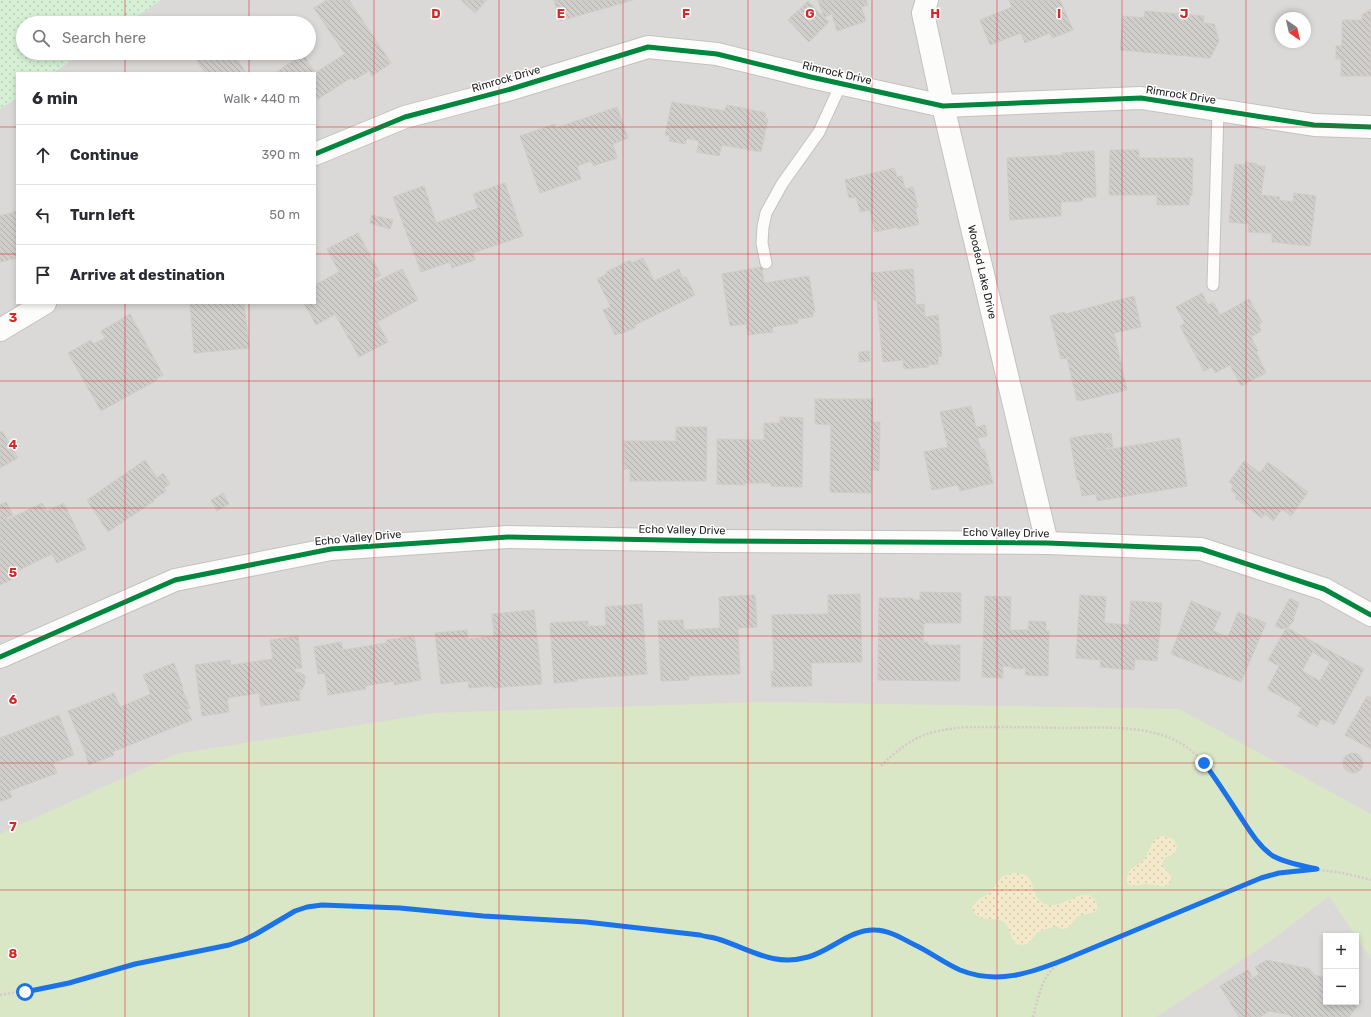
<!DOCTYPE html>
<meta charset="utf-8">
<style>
:root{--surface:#fff;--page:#f2f2f3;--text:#2b2b33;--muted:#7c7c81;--line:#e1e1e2}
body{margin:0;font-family:Rubik,sans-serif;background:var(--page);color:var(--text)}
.controls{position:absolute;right:12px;bottom:12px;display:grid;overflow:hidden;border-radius:0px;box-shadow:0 2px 6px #0003}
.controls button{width:36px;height:36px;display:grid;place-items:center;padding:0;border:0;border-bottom:1px solid var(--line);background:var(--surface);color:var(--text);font:20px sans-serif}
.compass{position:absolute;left:1275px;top:12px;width:36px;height:36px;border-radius:50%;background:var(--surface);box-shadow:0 2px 6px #0003;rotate:146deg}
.stop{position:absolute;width:12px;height:12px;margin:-9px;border:3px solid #1a73e8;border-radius:50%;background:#fff}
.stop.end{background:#1a73e8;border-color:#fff;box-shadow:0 1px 4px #0008}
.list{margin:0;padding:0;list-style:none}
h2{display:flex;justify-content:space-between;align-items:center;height:52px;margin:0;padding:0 16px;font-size:17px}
h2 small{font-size:13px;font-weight:400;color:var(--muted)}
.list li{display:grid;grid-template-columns:26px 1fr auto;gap:12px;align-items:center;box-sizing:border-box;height:60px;padding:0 16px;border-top:1px solid var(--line)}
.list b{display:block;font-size:15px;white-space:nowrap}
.list em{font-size:13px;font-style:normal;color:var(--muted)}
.icon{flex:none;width:22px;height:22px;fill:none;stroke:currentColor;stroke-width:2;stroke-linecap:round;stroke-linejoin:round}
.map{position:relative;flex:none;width:1371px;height:1017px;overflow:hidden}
.search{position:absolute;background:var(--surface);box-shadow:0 2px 6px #0003;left:16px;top:16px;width:300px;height:44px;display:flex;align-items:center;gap:10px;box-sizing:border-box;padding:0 14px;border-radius:22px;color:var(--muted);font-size:15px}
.panel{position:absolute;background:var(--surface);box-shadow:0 2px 6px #0003;left:16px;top:72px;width:300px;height:232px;border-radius:0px}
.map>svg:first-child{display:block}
.residential{fill:#dbd9d8;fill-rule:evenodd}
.grass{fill:#dae7c6}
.sand{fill:url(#sand-dots)}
.park{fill:url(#park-dots)}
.building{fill:url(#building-back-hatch);stroke:#cfcbc8;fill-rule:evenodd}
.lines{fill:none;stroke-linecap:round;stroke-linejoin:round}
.service-casing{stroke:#c3c2c1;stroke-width:13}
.minor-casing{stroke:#c3c2c1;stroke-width:24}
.path{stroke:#d5c8c7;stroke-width:2.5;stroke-dasharray:2 2;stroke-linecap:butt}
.service{stroke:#fcfcfb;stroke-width:11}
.minor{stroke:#fcfcfb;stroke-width:22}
.cycleway-casing{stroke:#fff;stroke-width:8}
.cycleway{stroke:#00873e;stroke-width:5}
.route{stroke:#1a73e8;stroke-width:5}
.grid{fill:none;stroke:#d62828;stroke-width:1;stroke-opacity:0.55}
.labels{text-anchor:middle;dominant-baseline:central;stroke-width:3;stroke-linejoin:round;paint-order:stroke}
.street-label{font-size:11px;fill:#1e1e1e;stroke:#fff}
.grid-label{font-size:13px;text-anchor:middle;font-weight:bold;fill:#d62828;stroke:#fff;stroke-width:3;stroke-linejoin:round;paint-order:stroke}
</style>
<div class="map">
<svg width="1371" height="1017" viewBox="0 0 1371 1017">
<defs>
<pattern id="sand-dots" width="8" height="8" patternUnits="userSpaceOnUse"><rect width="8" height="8" fill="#f4e9cb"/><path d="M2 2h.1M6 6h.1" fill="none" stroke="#d1c7ae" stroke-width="1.8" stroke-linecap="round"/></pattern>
<pattern id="park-dots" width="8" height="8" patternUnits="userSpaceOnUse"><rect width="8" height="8" fill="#d5f0d4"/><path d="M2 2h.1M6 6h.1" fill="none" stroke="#b6cdb6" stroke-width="1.8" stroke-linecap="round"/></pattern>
<pattern id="building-back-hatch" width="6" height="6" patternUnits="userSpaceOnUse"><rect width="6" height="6" fill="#d0cecb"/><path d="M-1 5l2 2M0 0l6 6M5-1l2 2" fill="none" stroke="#b2b0ae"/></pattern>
</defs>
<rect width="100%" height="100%" fill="#ece9e6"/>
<path class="residential" d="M 122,0 L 1371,0 L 1371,1017 L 0,1017 L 0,87 L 17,75 L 17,303 L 315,303 L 315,73 L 20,73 L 48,53 L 309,53 L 309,23 L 90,23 ZM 1281,18 L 1305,18 L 1305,42 L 1281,42 ZM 1326,936 L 1356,936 L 1356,1002 L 1326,1002 Z"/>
<polygon class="grass" points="762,702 1179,709 1371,814 1371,959 1329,896 1269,942 1156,1017 0,1017 0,834 176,754 435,713"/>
<g class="sand">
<path d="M 1165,836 L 1174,840 L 1177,847 L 1175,853 L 1165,858 L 1162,863 L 1163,867 L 1171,876 C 1171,894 1156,883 1147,884 C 1140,884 1135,888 1128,884 L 1126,879 L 1130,870 L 1145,859 L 1153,841 L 1158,837 Z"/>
<path d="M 1013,873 C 1040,872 1027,896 1045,904 C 1062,911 1084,884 1095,900 C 1105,916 1083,912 1077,917 C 1073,921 1070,928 1064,929 C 1059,929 1058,925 1053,927 C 1048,929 1042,930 1038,932 C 1030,938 1031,948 1016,944 C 1010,938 1010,926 1004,922 C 994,915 976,925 972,907 L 978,900 L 990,893 L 1002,877 Z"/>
</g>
<polygon class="park" points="0,0 161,0 127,23 23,23 23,53 83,53 53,73 17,73 17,98 0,109"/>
<g class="building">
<polygon points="327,0 349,0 391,63 372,76 369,71 354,80 352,77 318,99 315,94 315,73 345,54 314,8"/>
<polygon points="461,0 487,0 475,13"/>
<polygon points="554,0 633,0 560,21"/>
<polygon points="818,0 866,0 868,5 861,7 866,21 837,31 832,14 824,17"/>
<polygon points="1009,0 1060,0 1073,30 1052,38 1050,33 1025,43 1021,33 990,45 980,20 1012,7"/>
<polygon points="808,1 829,22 809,42 788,20"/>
<polygon points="1371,9 1371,76 1341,76 1341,59 1336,59 1336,46 1342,46 1342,20 1362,20 1362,15"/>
<polygon points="1145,11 1204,16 1203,23 1214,24 1219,41 1210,58 1120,50 1123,16 1144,18"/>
<polygon points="194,53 236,53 240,58 237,59 246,73 205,73 193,54"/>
<polygon points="303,54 315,73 275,73"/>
<polygon points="672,102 725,111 727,105 766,113 765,118 768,119 761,152 722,145 719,156 697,152 699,141 687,138 685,144 669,141 670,136 665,135"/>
<polygon points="617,107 628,138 613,144 617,158 593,166 591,161 577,166 581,179 540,193 520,136 555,124 556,128"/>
<polygon points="1110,150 1139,150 1139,158 1193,158 1192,195 1190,196 1189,205 1157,205 1157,195 1109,195"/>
<polygon points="1094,151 1096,197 1082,198 1083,201 1061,202 1061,216 1010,220 1007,158 1062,155 1062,153"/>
<polygon points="1245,162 1257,164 1257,166 1265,166 1261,195 1280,197 1279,200 1293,202 1294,193 1316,196 1310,246 1272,242 1272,233 1248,232 1249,224 1229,222 1235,164 1245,165"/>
<polygon points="894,168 897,177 902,176 905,189 913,187 918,208 915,208 919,224 898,229 897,227 875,232 870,210 860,212 856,197 849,198 845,180"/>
<polygon points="505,183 523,236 473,253 475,260 452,268 450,262 421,272 393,197 424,186 436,223 478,208 473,194"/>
<polygon points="17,211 17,258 0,262 0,216"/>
<polygon points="372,215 393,220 390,229 370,223"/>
<polygon points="358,233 381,275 372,281 373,283 402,269 418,300 377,322 388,342 359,357 335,314 316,325 304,303 315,303 315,285 339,272 327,249"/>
<polygon points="643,258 654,281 679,269 683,278 686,277 695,295 635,325 636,327 620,334 620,333 615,335 603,310 611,307 597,279 607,274 606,272 630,260 632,263"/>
<polygon points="762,267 764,283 809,276 815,312 813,313 813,317 798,319 798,323 772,327 773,332 748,335 746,324 730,326 722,274"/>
<polygon points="913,269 916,305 924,304 925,317 938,315 942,356 938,357 938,364 928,365 928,367 904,369 903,360 883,362 877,300 874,300 871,273"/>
<polygon points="1202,293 1208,305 1213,302 1220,315 1249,299 1262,322 1258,325 1261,331 1251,337 1258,351 1256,352 1266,373 1241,386 1230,365 1215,373 1212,367 1204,371 1180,326 1185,323 1176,307"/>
<polygon points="1134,296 1141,327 1114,333 1127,390 1080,401 1080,400 1077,400 1067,358 1061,359 1050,316 1064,312 1065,314"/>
<polygon points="190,303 244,303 249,348 194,353"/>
<polygon points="130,314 163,375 157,378 157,380 101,411 68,353 91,340 93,344 105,338 101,331"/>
<polygon points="869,351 870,361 859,362 859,352"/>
<polygon points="815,399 873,399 873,422 880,422 879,471 872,470 871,493 830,492 831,425 815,424"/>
<polygon points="971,406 976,427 985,425 987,436 978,438 981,450 984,449 993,483 960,491 958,485 932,490 924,452 948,447 940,412"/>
<polygon points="780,417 803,418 802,487 771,486 771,483 745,483 745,485 717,484 717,439 764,440 764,423 780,423"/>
<polygon points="676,427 707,427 706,481 630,481 630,469 624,469 624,441 676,441"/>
<polygon points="2,431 18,458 0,468 0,432"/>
<polygon points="1102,433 1102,434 1111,433 1113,447 1105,448 1105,450 1180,438 1187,486 1097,501 1096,494 1082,496 1079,480 1077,480 1070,438"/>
<polygon points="145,460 157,478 163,473 170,484 164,488 166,491 153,500 154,501 108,532 87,500"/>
<polygon points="1244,461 1260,473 1268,462 1308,492 1291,516 1282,509 1273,521 1265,514 1262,518 1235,498 1237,495 1231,490 1234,486 1229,482"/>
<polygon points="223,493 229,504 217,511 211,500"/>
<polygon points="6,502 13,515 6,518 7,520 42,503 47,511 64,503 86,549 57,563 52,554 11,574 13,579 0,585 0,505"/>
<polygon points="920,592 961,593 961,623 924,623 923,642 928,642 928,645 960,645 960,681 878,680 879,598 913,598 913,600 920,600"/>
<polygon points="860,594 862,662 811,663 812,686 772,687 771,671 774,671 772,615 828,614 828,595"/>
<polygon points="755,595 757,627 738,628 740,674 689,676 689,680 661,681 658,621 683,620 684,630 720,628 719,597"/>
<polygon points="1080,595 1106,597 1104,623 1129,625 1131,601 1162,603 1157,661 1135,659 1134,670 1100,667 1101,660 1076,658"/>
<polygon points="985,596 1011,597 1010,630 1028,630 1029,621 1046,622 1046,631 1049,631 1048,676 1025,675 1026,667 1023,667 1023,669 1011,668 1011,667 1003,666 1003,678 982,677"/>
<path d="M 1290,598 L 1299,603 L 1294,616 L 1293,622 L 1287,628 L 1364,669 L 1334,725 L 1321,718 L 1317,727 L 1297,716 L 1302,708 L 1267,689 L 1279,666 L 1268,660 L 1286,628 L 1282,629 L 1275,626 ZM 1312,652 L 1330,662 L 1320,681 L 1302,671 Z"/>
<polygon points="1191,601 1221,613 1213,631 1228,637 1238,612 1266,623 1241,682 1171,654"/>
<polygon points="642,604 647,674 577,679 577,681 554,683 550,623 588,621 588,626 606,626 605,607"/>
<polygon points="534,610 542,684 493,688 493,686 469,688 468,681 441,684 435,633 467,630 468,639 494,636 492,614"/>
<polygon points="298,636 302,668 295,669 295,673 299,672 305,676 305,683 302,689 299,690 300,700 261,706 259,693 227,698 229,712 202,716 195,665 230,660 231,665 273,659 270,640"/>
<polygon points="414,636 421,680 394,685 394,681 365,686 366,689 328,695 325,673 318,674 314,647 341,642 343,650 387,643 386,640"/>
<polygon points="174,663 183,688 182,689 190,708 187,709 192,720 112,752 114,755 89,765 86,757 87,756 68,711 114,693 120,707 151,694 143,675"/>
<polygon points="1367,696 1371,698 1371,749 1345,735"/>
<polygon points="59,715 74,755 53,763 57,773 9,791 12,797 0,802 0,738"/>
<circle cx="1353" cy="763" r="10"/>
<polygon points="1267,960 1310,969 1314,975 1324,977 1326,980 1326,1002 1356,1002 1356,997 1361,1001 1349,1017 1292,1017 1290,1015 1269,1011 1260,1017 1239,1017 1220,986 1248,970 1253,978 1259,974 1255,967"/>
</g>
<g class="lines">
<defs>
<g id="service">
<polyline points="766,263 762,243 763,227 766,213 782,184 819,132 841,84"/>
<polyline points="1213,285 1218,110"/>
</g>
<g id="minor">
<polyline points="927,0 923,13 943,106 1047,543"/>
<polyline points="315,154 405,117 511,89 648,47 717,54 811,77 943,106 1141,98 1314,125 1371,127"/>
<polyline points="0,330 45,303"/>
<polyline points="0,657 175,580 331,549 508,537 716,541 1047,543 1201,549 1324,589 1371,615"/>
</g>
</defs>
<use href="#service" class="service-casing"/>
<use href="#minor" class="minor-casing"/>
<g class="path">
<path d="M 881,766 C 911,737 924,731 967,727 C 998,727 1029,727 1061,728 C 1100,728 1151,723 1185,746 C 1211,764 1226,794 1242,820 C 1251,833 1260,848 1274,856 C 1286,863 1301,865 1314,869"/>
<path d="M 0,995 L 69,983 L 135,964 L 229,945 L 244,940 L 256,934 L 295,911 L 307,907 L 322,905 L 400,908 L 483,916 L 586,922 L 700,935 C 706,937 713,937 718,939 C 742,947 765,963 790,961 C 797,960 805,959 811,957 C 834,948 857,924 884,931 C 894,934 905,940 914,945 C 926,951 937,958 949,964 C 981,981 1009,979 1043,969 L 1245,884 C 1294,866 1321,866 1371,880"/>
<path d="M 1033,1017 C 1039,997 1041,975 1060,963"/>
</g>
<use href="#service" class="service"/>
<use href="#minor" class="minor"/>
<defs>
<g id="cycleway">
<polyline points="315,154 405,117 511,89 648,47 717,54 811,77 943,106 1141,98 1314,125 1371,127"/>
<polyline points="0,657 175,580 331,549 508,537 716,541 1047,543 1201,549 1324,589 1371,615"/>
</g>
</defs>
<use href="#cycleway" class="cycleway-casing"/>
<use href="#cycleway" class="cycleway"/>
</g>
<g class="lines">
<path class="route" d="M 25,992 L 69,983 L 135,964 L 229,945 L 244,940 L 256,934 L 295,911 L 307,907 L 322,905 L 400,908 L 483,916 L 586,922 L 700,935 C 706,937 713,937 718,939 C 750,949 773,967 808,957 C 831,951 850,929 875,930 C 889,930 903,939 915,945 C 930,952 944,963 960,970 C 997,985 1031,973 1066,959 L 1261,878 L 1279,873 L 1317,869 C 1303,866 1286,863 1273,856 C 1258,846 1248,828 1238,813 C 1227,796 1216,779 1204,763"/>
</g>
<path class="grid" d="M 125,0 L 125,23M 249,0 L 249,23M 374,0 L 374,1017M 499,0 L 499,1017M 623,0 L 623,1017M 748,0 L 748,1017M 872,0 L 872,1017M 997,0 L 997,1017M 1122,0 L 1122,1017M 1246,0 L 1246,1017M 125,53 L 125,73M 249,53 L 249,73M 0,127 L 17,127M 315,127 L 1371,127M 0,254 L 17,254M 315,254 L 1371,254M 125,303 L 125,1017M 249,303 L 249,1017M 0,381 L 1371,381M 0,508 L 1371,508M 0,636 L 1371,636M 0,763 L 1371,763M 0,890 L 1371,890"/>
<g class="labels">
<g class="street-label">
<text transform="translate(837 73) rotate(13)">Rimrock Drive</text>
<text transform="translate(506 79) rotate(-16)">Rimrock Drive</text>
<text transform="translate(1181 95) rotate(9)">Rimrock Drive</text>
<text transform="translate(982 272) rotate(77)">Wooded Lake Drive</text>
<text transform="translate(682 530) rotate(1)">Echo Valley Drive</text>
<text transform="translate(1006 533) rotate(1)">Echo Valley Drive</text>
<text transform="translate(358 538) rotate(-5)">Echo Valley Drive</text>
</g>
</g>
<g class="grid-label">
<text x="436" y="18">D</text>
<text x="561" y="18">E</text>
<text x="686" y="18">F</text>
<text x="810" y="18">G</text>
<text x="935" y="18">H</text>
<text x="1059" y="18">I</text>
<text x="1184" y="18">J</text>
<text x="13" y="322">3</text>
<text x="13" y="449">4</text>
<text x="13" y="577">5</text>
<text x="13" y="704">6</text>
<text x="13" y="831">7</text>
<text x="13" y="958">8</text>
</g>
</svg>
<div class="controls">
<button>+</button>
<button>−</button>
</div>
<svg class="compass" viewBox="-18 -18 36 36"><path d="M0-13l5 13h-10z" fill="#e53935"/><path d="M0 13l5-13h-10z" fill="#7c7c81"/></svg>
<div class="stop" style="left:25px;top:992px"></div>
<div class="stop end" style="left:1204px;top:763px"></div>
<div class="search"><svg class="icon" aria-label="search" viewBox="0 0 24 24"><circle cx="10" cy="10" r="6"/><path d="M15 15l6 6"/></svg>Search here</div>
<section class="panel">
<h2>6 min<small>Walk · 440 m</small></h2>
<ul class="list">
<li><svg class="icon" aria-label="ahead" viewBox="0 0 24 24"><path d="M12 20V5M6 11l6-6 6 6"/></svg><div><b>Continue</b></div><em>390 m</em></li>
<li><svg class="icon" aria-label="left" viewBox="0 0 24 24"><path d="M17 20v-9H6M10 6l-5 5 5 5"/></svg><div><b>Turn left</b></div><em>50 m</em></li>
<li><svg class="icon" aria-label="arrive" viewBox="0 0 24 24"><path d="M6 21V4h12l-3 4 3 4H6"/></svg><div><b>Arrive at destination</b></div></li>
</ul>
</section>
</div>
